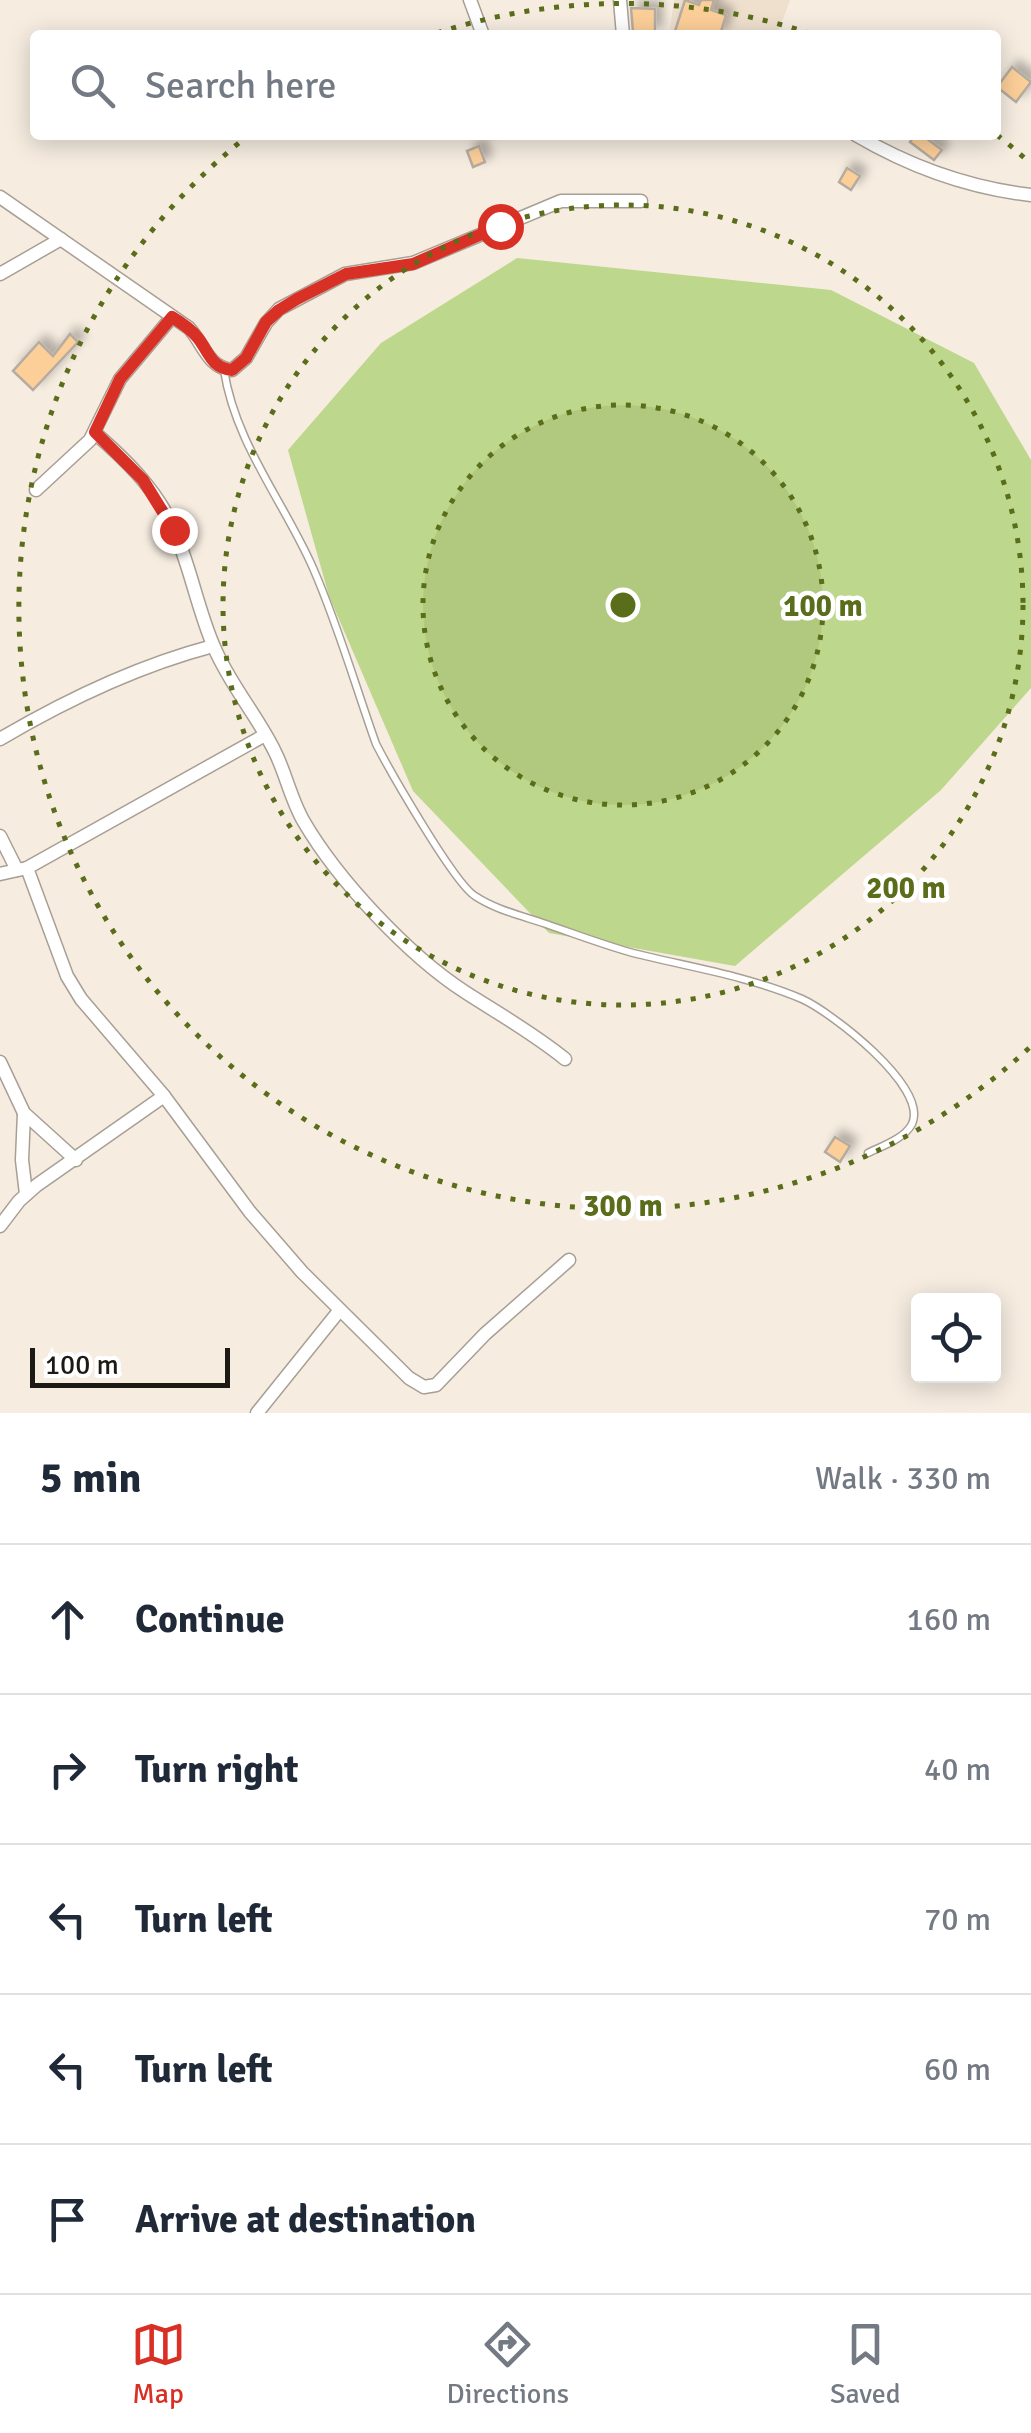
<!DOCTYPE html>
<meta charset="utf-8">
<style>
:root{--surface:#fff;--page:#f6f6f7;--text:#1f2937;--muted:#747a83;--line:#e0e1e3;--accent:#d93025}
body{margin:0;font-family:Signika,sans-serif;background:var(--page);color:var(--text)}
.controls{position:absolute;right:30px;bottom:30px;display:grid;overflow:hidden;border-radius:10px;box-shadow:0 5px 25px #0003}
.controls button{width:90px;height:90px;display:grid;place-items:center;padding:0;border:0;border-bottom:2px solid var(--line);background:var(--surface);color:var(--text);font:50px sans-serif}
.scale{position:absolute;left:30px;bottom:25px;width:200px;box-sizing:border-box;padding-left:10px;border:5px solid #1d1a15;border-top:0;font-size:28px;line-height:35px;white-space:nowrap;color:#1d1a15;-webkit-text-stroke:8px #fff;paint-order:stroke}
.stop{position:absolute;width:30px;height:30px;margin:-22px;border:8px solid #d93025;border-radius:50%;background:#fff}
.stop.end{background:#d93025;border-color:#fff;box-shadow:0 2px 10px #0008}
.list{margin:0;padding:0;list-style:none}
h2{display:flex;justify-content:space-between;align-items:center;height:130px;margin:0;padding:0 40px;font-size:42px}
h2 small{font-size:32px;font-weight:400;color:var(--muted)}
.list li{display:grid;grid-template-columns:65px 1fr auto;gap:30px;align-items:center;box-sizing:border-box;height:150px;padding:0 40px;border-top:2px solid var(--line)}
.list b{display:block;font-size:38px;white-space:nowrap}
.list em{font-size:32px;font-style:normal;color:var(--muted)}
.icon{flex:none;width:55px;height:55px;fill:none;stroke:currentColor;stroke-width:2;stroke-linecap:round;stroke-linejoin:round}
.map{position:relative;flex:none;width:1031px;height:1413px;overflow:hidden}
.search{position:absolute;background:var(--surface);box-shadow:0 5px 25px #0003;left:30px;right:30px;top:30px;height:110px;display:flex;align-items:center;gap:25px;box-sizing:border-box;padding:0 35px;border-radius:10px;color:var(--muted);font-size:38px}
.sheet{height:880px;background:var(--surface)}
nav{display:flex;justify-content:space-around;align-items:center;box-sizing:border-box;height:140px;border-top:2px solid var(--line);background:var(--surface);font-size:28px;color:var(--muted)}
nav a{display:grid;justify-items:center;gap:5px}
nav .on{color:var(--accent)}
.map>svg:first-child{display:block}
.built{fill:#efe0ce}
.green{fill:#bdd78c}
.building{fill:#fccf99;stroke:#b5aba0;stroke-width:2.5;filter:url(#shadow)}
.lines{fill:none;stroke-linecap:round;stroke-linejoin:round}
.service-casing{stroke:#a89f94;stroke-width:9}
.minor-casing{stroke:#a89f94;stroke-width:15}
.service{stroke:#fff;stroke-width:6}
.minor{stroke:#fff;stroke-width:12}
.route{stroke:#d93025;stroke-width:12}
.ring{fill:none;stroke:#5a6d1a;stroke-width:5;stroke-dasharray:5 10}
.centre{fill:#5a6d1a;stroke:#fff;stroke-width:5}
.ring-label{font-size:30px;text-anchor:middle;font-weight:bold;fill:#5a6d1a;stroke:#fff;stroke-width:9;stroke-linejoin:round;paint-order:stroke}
</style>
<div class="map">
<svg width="1031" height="1413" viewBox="0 0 1031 1413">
<defs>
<filter id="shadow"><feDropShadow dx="7" dy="-7" stdDeviation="5" flood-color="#0004"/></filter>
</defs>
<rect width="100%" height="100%" fill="#f6ece0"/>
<polygon class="built" points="674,0 790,0 777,35 669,35"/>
<polygon class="green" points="517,258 831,290 974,363 1031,460 1031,688 941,790 735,966 549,933 413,791 329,596 288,450 381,343"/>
<g class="building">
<polygon points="685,0 699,5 701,0 714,0 711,10 726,15 720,35 687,35 675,31"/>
<polygon points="631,8 655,9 655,33 633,32"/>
<polygon points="1012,67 1031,82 1016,102 997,87"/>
<polygon points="915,135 922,135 942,150 934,160 910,142"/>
<polygon points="479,146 485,162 473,167 467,151"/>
<polygon points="847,168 860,176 851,190 839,182"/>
<polygon points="70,334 78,342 33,390 13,371 39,342 53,356"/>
<polygon points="835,1137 850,1146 840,1162 825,1152"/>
</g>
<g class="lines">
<defs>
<path id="service" d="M 224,370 C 235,443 284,502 313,568 C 338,625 355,685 376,744 C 390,771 454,883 475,896 C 496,910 523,916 546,924 C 575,934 604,945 633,953 C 689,967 748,976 802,999 C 831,1012 929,1087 912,1124 C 904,1139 882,1146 868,1153"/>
<g id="minor">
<polyline points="470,0 483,35"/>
<polyline points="620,0 623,35"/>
<path d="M 856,135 C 909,166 969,188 1031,195"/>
<path d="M 0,197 L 189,328 C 203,343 208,368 232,370 L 246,358 L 266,323 L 279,309 L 345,274 L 413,263 L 561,201 L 641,201"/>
<polyline points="0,274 61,239"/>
<path d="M 95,433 C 125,459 155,488 172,525 C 190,564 197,608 214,647 C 230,685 257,715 275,752 C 286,774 291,800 304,822 C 338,880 408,955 465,992 C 499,1014 533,1033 565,1059"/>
<polyline points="36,490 90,440 120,379 172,317"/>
<path d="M 0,739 C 68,699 137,666 213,646"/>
<polyline points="0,836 17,870"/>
<polyline points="27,868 67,976 81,999 164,1096 250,1212 302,1272 409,1378 424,1387 436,1385 485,1334 569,1260"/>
<polyline points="0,874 27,868 265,735"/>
<polyline points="0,1062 24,1113 76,1160"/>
<polyline points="24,1113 22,1160 26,1194"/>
<polyline points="0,1226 19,1201 37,1185 164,1096"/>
<polyline points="257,1413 339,1311"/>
</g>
</defs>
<use href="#service" class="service-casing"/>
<use href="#minor" class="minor-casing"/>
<use href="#service" class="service"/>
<use href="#minor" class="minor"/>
</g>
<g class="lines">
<path class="route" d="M 174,530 L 143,480 L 95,432 L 120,379 L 172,317 C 182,323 191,329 198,338 C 209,352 211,368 232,370 L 246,358 L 266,322 L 279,310 L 297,299 L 346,274 L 413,264 L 500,226"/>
</g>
<circle cx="623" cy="605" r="200" fill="#5a6d1a" fill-opacity=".12"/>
<g class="ring">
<circle cx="623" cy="605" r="200"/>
<circle cx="623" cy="605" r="400"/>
<path d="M1029 1048A601 601 0 1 1 245 138M437 33A601 601 0 0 1 809 33M997 135A601 601 0 0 1 1029 162"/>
</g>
<circle cx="623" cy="605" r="15" class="centre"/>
<g class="ring-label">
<text x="823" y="616">100 m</text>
<text x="906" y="898">200 m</text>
<text x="623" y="1216">300 m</text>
</g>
</svg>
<div class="controls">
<button><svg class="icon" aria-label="locate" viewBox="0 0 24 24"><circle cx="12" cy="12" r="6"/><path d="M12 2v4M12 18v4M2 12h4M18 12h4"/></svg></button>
</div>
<div class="scale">100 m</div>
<div class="stop" style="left:500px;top:226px"></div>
<div class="stop end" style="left:174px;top:530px"></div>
<div class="search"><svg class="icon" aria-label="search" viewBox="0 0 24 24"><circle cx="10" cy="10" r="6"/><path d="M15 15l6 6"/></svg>Search here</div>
</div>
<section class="sheet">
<h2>5 min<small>Walk · 330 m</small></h2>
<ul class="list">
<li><svg class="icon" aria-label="ahead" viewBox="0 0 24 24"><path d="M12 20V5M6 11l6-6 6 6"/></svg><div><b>Continue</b></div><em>160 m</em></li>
<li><svg class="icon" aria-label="right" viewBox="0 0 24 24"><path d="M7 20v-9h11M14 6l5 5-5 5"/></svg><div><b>Turn right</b></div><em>40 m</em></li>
<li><svg class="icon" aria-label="left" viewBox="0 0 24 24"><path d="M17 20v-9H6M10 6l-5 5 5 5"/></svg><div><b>Turn left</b></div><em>70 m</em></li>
<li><svg class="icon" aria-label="left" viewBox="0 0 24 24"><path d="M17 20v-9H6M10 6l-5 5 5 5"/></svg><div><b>Turn left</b></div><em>60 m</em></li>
<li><svg class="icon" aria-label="arrive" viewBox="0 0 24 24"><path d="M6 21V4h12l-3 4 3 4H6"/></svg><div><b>Arrive at destination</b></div></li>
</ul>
</section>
<nav>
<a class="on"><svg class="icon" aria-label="map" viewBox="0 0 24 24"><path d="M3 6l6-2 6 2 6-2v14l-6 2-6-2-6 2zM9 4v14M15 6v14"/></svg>Map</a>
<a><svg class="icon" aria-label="directions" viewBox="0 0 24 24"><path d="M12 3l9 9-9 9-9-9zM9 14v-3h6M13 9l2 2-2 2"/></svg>Directions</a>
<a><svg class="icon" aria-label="saved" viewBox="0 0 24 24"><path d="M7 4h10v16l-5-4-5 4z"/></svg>Saved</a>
</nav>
